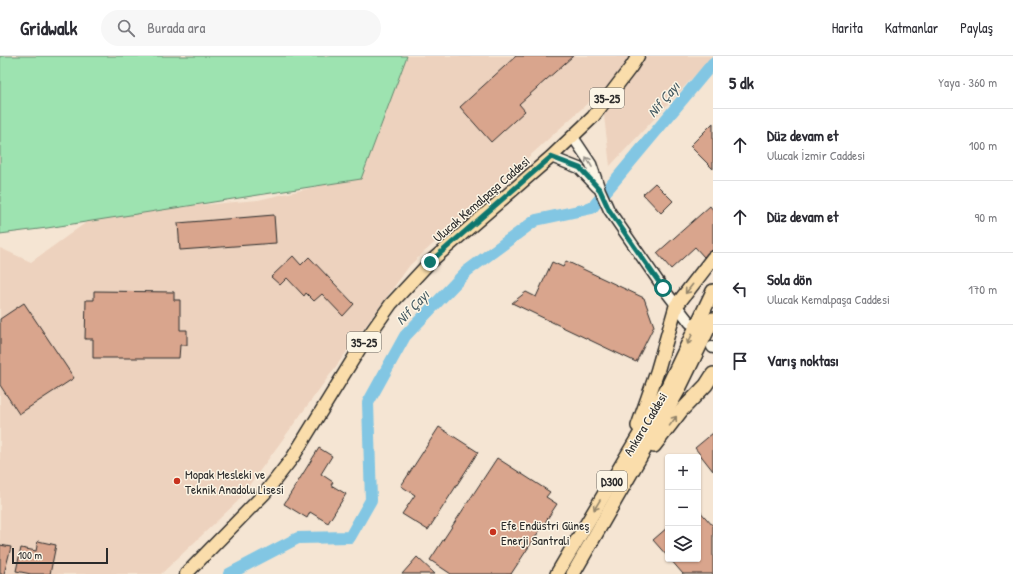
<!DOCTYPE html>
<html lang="tr">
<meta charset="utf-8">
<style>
:root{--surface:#fff;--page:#f7f7f7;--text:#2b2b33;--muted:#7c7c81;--line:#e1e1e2}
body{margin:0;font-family:"Patrick Hand",sans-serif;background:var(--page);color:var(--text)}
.controls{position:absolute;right:12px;bottom:12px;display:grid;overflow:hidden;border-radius:4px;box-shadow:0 1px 3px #0004}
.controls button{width:36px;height:36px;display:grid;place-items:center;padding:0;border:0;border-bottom:1px solid var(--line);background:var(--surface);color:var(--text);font:20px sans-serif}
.scale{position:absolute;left:12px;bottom:10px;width:96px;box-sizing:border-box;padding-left:4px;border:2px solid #2b2b2b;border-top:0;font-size:11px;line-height:14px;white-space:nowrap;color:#2b2b2b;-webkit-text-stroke:3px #fcf5e5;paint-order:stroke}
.stop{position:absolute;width:12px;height:12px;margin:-9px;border:3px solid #0f766e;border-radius:50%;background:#fff}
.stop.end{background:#0f766e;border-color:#fff;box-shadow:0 1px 4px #0008}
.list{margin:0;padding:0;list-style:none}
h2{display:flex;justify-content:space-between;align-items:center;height:52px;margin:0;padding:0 16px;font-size:17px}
h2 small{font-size:13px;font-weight:400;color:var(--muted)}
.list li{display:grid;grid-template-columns:26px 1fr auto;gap:12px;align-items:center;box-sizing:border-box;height:72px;padding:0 16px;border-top:1px solid var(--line)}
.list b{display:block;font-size:15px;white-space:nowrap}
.list p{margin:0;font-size:13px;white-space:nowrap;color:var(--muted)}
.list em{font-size:13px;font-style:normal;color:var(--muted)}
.icon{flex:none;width:22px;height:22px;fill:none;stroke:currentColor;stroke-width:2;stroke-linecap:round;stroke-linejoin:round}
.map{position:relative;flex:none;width:713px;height:518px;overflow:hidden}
header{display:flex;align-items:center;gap:24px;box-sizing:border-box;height:56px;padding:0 20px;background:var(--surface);border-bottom:1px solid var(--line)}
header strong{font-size:19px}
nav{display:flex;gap:22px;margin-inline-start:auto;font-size:14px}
.search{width:280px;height:36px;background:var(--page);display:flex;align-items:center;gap:10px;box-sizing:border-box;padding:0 14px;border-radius:22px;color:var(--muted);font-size:15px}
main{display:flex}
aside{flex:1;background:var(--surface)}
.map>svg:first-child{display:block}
.built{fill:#edd2be}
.green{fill:#9de3b0;stroke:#64876e}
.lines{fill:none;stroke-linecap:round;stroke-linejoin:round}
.river{stroke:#82c6e3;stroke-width:12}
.building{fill:#d9a58d;stroke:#2b2b2b}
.secondary-casing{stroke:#2b2b2b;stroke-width:13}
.primary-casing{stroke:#2b2b2b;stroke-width:15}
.highway-casing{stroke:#2b2b2b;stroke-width:16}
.secondary{stroke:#fcf5e5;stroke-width:10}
.primary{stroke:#faddab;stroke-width:12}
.highway{stroke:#faddab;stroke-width:13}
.oneway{stroke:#949088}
.oneway2{stroke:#92846b}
.route{stroke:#0f766e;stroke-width:5}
.poi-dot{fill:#c8321e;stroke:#fcf5e5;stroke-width:1.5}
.labels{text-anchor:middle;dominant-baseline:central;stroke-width:3;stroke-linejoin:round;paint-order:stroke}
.shield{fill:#fcf5e5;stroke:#6a6863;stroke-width:1}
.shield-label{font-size:12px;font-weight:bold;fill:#2b2b2b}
.street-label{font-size:13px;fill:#2b2b2b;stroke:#fcf5e5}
.poi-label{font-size:13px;fill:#2b2b2b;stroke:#fcf5e5;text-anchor:start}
.water-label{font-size:14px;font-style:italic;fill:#455a62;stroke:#fcf5e5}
</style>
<header>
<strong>Gridwalk</strong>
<div class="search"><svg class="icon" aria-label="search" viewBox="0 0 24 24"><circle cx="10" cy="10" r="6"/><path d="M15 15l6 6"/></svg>Burada ara</div>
<nav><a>Harita</a><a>Katmanlar</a><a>Paylaş</a></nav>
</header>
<main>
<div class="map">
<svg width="713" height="518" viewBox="0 0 713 518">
<rect width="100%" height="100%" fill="#f5e5d3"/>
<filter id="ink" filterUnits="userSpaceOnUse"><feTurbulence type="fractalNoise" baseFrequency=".025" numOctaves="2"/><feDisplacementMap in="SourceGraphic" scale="8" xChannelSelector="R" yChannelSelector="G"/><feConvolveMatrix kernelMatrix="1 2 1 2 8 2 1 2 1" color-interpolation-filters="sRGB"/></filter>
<g filter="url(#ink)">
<polygon class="built" points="401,0 713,0 610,110 601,35 410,209 237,446 161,518 0,518 0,192 31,206 98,158 258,144 359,121"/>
<polygon class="green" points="0,0 407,0 361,123 47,172 0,178"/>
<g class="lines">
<polyline class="river" points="229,518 298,482 350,481 371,444 368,347 405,280 467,215 536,164 592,152 713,7"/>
</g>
<g class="building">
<polygon points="516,0 573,0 519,48 525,55 491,86 460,51"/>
<polygon points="713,67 713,113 690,90"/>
<polygon points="655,127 673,145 661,157 643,138"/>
<polygon points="710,150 713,154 713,194 710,195 704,201 695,191 671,213 657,197"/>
<polygon points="274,159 276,187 180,194 178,167"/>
<polygon points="293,200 301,209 309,201 354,248 343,260 322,238 314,245 306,237 304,240 287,222 280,229 271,221"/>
<polygon points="566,205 644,242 654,270 636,306 512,247 526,236 536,241 552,206 563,211"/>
<polygon points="94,235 174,236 174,244 180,244 180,274 187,274 187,289 180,289 179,302 93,302 93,283 85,283 86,244 94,244"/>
<polygon points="24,247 74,322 19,358 0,329 0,263"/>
<polygon points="439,371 478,396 428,474 402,458 415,439 401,430"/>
<polygon points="713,377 713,415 695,392"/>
<polygon points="319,392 332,400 321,418 333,426 331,429 346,438 328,467 310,456 307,462 284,448"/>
<polygon points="497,402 550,436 546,441 557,448 511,518 451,518 430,504"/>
<polygon points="698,453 713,470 713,518 683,518 670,503 698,503"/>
<polygon points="668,471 668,501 653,484"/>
<polygon points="38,485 56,489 50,518 31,518 16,515 21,492 36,495"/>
<polygon points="0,489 11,491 4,518 0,518"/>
<polygon points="417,501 435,518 402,518"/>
</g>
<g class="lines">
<defs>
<g id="secondary">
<polyline points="573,81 591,108 600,134 609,154 663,232 690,267"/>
<polyline points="551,101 579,112 597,131"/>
<polyline points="712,291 713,292"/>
</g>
<polyline id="primary" points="186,518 265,437 293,401 360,292 391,248 430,206 551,101 593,61 631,11 638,0"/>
<g id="highway">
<polyline points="638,370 657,316 676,250 713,202"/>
<polyline points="654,390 681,355 706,329 713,318"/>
<polyline points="557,518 667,332 713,235"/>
<polyline points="573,518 678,335 713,263"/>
</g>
</defs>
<use href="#secondary" class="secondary-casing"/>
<use href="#primary" class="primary-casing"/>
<use href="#highway" class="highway-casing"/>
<use href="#secondary" class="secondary"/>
<use href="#primary" class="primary"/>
<use href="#highway" class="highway"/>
</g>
<defs><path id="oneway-shaft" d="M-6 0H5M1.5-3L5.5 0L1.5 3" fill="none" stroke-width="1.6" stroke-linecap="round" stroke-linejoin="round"/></defs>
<use class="oneway" href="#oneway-shaft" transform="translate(589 106) rotate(-120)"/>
<g class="oneway2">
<use href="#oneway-shaft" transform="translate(689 233) rotate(128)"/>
<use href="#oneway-shaft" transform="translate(690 283) rotate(115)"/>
<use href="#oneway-shaft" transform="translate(673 365) rotate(-54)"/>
<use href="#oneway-shaft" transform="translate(597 449) rotate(121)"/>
</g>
</g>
<g class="lines" filter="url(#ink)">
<polyline class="route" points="430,206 551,101 580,112 600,134 609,154 663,232"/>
</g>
<g class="poi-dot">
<circle cx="177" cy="425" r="4"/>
<circle cx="493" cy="476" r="4"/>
</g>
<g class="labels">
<g class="shield">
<rect x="590" y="32" width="34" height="20" rx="3"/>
<rect x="347" y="276" width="34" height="20" rx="3"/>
<rect x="597" y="415" width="30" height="20" rx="3"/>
</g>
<g class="shield-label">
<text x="607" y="42">35-25</text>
<text x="364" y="286">35-25</text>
<text x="612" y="425">D300</text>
</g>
<g class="street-label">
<text transform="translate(481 143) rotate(-41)">Ulucak Kemalpaşa Caddesi</text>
<text transform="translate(645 368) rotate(-59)">Ankara Caddesi</text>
</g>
<g class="poi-label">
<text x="185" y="418">Mopak Mesleki ve<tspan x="185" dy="15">Teknik Anadolu Lisesi</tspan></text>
<text x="501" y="469">Efe Endüstri Güneş<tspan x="501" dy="15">Enerji Santrali</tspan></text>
</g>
<g class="water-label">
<text transform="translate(663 43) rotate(-50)">Nif Çayı</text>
<text transform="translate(412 251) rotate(-47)">Nif Çayı</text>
</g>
</g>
</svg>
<div class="controls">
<button>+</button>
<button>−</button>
<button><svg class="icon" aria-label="layers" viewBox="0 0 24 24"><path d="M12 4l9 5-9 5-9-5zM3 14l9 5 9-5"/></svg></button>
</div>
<div class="scale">100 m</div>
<div class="stop" style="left:663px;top:232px"></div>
<div class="stop end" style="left:430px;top:206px"></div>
</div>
<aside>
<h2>5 dk<small>Yaya · 360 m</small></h2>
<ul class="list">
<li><svg class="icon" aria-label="ahead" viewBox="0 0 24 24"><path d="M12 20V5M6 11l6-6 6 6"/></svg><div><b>Düz devam et</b><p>Ulucak İzmir Caddesi</p></div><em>100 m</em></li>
<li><svg class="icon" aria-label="ahead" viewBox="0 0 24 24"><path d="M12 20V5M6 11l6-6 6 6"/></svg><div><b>Düz devam et</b></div><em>90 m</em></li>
<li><svg class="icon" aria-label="left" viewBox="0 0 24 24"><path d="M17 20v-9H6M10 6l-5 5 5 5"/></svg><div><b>Sola dön</b><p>Ulucak Kemalpaşa Caddesi</p></div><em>170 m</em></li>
<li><svg class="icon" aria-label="arrive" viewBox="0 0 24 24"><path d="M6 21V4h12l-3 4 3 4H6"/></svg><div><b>Varış noktası</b></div></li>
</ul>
</aside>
</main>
